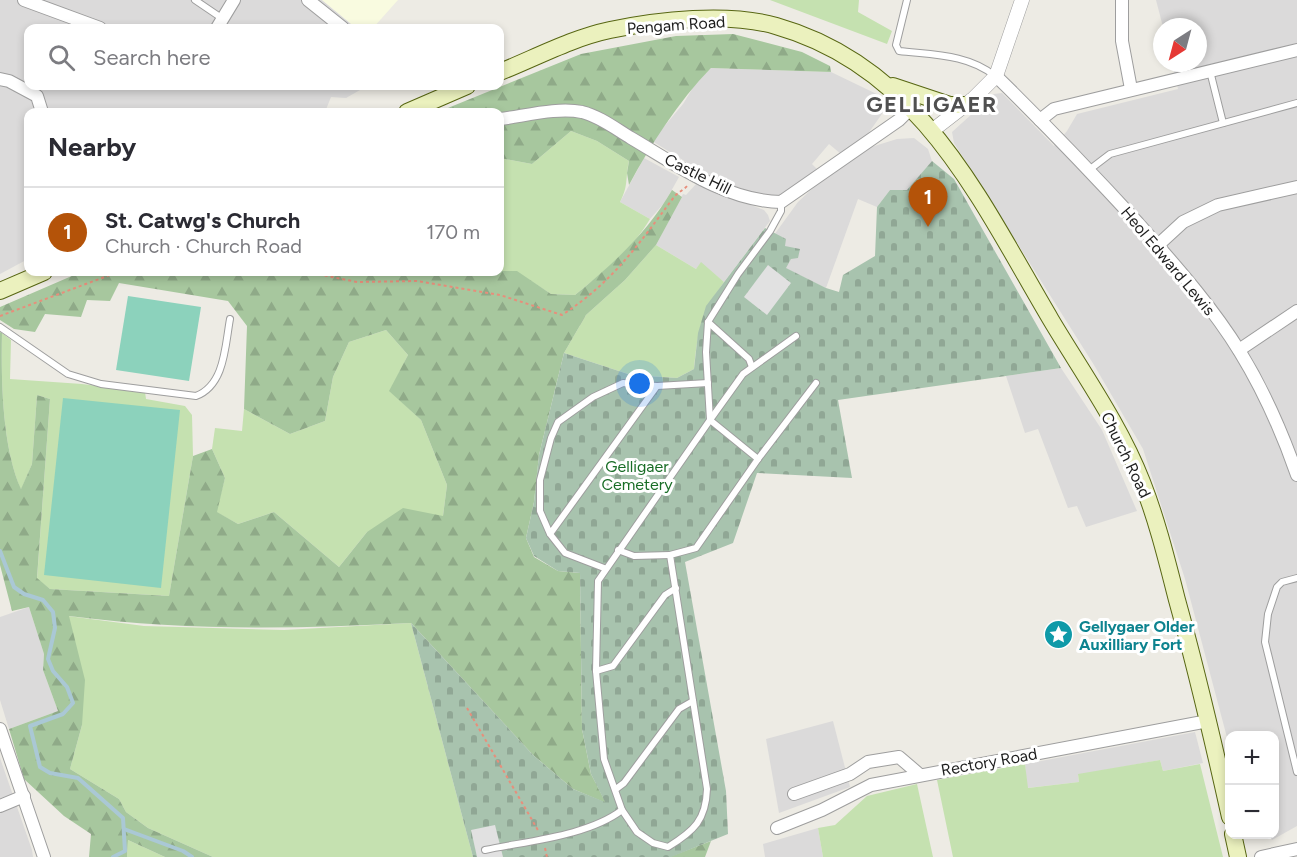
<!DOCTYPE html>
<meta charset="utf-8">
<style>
:root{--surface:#fff;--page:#f7f7f7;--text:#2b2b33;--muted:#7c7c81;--line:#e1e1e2;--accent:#b45309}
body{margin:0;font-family:Figtree,sans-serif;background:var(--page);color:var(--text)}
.controls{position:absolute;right:18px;bottom:18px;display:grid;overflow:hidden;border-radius:12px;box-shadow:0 3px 9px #0003}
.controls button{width:54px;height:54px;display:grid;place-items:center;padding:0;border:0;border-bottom:2px solid var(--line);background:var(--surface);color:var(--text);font:30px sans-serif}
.compass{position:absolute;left:1153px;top:18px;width:54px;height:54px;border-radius:50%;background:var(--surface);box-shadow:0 3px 9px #0003;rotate:216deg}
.you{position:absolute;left:640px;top:384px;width:21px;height:21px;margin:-15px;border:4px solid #fff;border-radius:50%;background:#1a73e8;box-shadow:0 0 0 9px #1a73e833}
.badge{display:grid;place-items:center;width:39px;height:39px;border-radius:50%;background:var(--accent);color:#fff;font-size:20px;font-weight:700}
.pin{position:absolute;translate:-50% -50px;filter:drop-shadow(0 2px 3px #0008)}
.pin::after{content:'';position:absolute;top:32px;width:21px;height:18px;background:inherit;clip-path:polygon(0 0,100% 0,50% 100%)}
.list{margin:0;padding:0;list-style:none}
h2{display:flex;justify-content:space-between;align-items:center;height:78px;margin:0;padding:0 24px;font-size:26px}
h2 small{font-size:20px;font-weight:400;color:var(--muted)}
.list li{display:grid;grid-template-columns:39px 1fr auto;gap:18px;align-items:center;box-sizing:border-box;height:90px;padding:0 24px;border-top:2px solid var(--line)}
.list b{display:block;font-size:22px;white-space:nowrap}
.list p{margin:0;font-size:20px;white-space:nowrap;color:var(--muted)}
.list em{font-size:20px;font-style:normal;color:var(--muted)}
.icon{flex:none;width:33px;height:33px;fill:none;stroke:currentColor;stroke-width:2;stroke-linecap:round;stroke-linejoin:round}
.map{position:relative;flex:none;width:1297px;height:857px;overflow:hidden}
.search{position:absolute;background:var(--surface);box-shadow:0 3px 9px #0003;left:24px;top:24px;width:480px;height:66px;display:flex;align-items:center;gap:15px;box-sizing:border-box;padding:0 21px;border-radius:12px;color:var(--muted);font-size:22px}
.panel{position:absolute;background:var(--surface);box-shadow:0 3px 9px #0003;left:24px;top:108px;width:480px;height:168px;border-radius:12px}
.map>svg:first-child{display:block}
.residential{fill:#dbdada}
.education{fill:#f9fbe0}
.grass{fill:#c5e1b0}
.forest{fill:url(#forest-firs)}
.cemetery{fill:url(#cemetery-stones)}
.pitch{fill:#8cd2bc}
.parking{fill:#e1e1e1}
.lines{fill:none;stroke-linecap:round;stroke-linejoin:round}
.stream{stroke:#aac8d5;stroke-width:4}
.service-casing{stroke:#9e9e9e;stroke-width:8}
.minor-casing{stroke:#9e9e9e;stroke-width:14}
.tertiary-casing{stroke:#9e9e9e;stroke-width:15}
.secondary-casing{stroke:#576612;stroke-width:18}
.path{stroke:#e88e7b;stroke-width:2;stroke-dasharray:3 3;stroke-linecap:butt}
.service{stroke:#fff;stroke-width:6}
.minor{stroke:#fff;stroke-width:12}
.tertiary{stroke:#fff;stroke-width:14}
.secondary{stroke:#ebf1be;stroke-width:16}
.labels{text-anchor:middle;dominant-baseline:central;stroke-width:6;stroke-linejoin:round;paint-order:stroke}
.street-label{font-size:16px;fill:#1d1d1d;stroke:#fff}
.park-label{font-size:16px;fill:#196d26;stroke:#fff}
.culture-label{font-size:16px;font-weight:bold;fill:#0d838f;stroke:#fff;text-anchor:start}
.district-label{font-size:22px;font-weight:bold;letter-spacing:1.5px;fill:#505050;stroke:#fff}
</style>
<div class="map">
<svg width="1297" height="857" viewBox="0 0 1297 857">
<defs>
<pattern id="forest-firs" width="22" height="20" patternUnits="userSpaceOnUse" patternTransform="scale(1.5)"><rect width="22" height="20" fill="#a7c79e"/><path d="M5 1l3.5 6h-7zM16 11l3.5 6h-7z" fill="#8faa88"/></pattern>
<pattern id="cemetery-stones" width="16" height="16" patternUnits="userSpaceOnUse" patternTransform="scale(1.5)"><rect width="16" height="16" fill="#a8c3ae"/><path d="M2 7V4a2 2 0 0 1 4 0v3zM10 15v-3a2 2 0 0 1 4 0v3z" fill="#90a795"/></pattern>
</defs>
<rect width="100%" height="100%" fill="#edebe4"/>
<g class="residential">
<polygon points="0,0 322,0 356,28 28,28 28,86 367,86 346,98 331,97 325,112 28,112 28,259 0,274"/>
<polygon points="1156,0 1297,0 1297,826 1272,840 1269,835 1274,834 1274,736 1230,736 1229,745 1185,579 1143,449 1094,365 954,143 952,132 994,94 1002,93 1054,146 1067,131 1077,114 1178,89 1172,63 1198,63 1198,27 1163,27"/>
<polygon points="711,68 831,72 885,98 884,111 865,138 841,154 829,144 812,164 819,171 784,194 770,197 756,194 712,178 652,141 683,104 694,86"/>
<polygon points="914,138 928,149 932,161 907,191 890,190 877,207 858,199 826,288 785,268 791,259 785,246 774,235 798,202 828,174 868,148 897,139"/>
<polygon points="644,158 679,177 665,202 650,219 620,202"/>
<polygon points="696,184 764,210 768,215 770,221 724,282 701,263 696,269 656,245 683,194 686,195"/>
<polygon points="1061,368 1102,430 1137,511 1086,527 1077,506 1068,508 1038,429 1025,433 1006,376"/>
<polygon points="29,607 44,654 43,670 58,711 9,729 0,700 0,617"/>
<polygon points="833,721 850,787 779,813 766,739"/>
<polygon points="1195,732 1203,763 1163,771 1160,760 1078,775 1079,782 1027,788 1025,764"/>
<polygon points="0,758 32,850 33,857 0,857"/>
<polygon points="818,828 823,857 765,857 763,844"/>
</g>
<polygon class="education" points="322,0 398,0 373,28 356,28"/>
<g class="grass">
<polygon points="770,0 859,0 858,12 892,31 887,44"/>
<path d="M 571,131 L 597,141 L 629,161 C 625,178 629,185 620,202 L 650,219 C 632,250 603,272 575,295 L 551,294 L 517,272 L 500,271 L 500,158 L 532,164 Z"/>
<path d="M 656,245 L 696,269 L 701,262 L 724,282 C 700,315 698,330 694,369 L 677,378 L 631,375 L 564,353 L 586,315 L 625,280 Z"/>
<polygon points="386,330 408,355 390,391 421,420 447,485 443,516 367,532 339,567 274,512 238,524 216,512 225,478 212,449 215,428 242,431 244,409 290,434 325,421 333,377 349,342"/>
<path d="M 2,333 L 11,340 L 10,379 L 82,384 L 145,392 L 146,399 L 185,406 L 192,415 L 193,456 L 169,596 L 50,589 L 37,579 L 50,399 L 37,395 L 32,464 L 21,490 C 2,446 1,380 2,333 Z"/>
<polygon points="68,616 144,626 284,630 411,623 473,857 213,857 148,828 126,812 119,799 70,769 82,725"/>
<polygon points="1160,760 1163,771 1200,764 1223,857 953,857 937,780 1025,764 1028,788 1079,782 1078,774"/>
<polygon points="917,784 933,857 823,857 818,828 835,825 867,796"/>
<polygon points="128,840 165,857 127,857"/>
</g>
<g class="forest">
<path d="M 733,34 L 802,52 L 830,66 L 831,72 L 711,68 C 678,102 651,144 629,185 L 627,173 L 629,161 L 597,141 L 571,131 L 532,164 L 500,158 L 500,112 L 438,112 L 581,54 L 676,36 Z"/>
<path d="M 672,190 L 682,197 L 656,245 L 625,280 L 586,315 L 564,353 L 539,455 L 534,502 L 526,538 L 534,557 L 558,571 L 580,573 L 582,729 L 591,774 L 606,803 L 573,789 L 533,755 L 411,623 C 294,629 185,631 69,616 L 85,680 L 82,725 L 70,769 L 119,799 L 126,812 L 148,828 L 213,857 L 165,857 L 128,840 L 127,857 L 89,857 L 91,834 L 64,816 L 24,779 L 9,729 L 58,711 L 43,670 L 44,654 L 29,607 L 12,611 L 0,565 L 0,332 L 2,333 C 1,379 2,447 21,489 L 32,464 L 37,395 L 50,399 L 37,578 L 50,589 L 169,596 L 193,456 L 212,449 L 225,478 L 217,512 L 238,524 L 274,512 L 339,567 L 367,532 L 403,508 L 443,516 L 447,485 L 421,420 L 389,391 L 408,355 L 386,330 L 349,342 L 333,377 L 325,421 L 290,434 L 244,409 L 247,326 L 228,301 L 119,283 L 110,301 L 87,300 L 81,317 L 45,314 L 35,332 L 14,329 L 0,320 L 0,307 L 81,272 L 517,271 L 551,294 L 575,295 C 612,265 648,232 672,190 Z"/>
<polygon points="711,841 705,857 669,857"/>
</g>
<polygon class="cemetery" points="932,161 954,179 1061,368 838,400 852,478 757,473 733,543 685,562 726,791 728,834 671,857 473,857 411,623 533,755 573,789 605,802 591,774 582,729 580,573 558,571 534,556 526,538 534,502 539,455 564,353 631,375 677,378 694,369 698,333 706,306 765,228 786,239 785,246 800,249 798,258 791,259 786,268 826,288 839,292 843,275 875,256 877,207 890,190 907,190"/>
<g class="pitch">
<polygon points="128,296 201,307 189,381 116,370"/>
<polygon points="63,398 180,410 161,588 44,575"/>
</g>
<g class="parking">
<polygon points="768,265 791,283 767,315 744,297"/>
<polygon points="495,825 503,857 477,857 471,830"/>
</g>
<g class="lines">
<g class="stream">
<polyline points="0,551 14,587 24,594 43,600 53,612 55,628 48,659 53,671 67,687 73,703 63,714 30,726 40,767 50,773 78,778 123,818 125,851 113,857"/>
<polyline points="124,829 183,851 192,857"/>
</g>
<defs>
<g id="service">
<polyline points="195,0 223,19"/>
<path d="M 907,0 L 896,45 L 899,51 C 933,55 968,54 995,76"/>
<polyline points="1210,71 1223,123"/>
<polyline points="1089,170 1110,154 1297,103"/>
<path d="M 781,202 L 781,211 L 770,231 L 738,274 L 708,322 L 706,352 L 710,420 L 598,581 L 596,671 L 604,759 L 622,810 L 637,832 L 653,843 L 668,847 C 694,831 706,820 707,789 L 670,555 L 696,548 L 758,459 L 816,383"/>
<polyline points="708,322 749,359 752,367"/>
<path d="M 0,327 L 68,374 L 101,384 L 196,396 C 225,385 225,346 230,319"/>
<polyline points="657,386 708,383"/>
<polyline points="758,459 710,420 743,374 796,336"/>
<polyline points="550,534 657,386 623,383 593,397 558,422 551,438 540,480 540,511 550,534 565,553 604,568"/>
<polyline points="618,550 634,556 670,555"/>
<polyline points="1297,578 1282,582 1277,587 1268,614 1265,642 1297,772"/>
<polyline points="596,671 613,666 665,595 676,588"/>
<polyline points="616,789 624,783 679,709 693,701"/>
<path d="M 485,850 C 527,841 588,836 622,810"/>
</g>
<g id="minor">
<polyline points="24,0 100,28"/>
<polyline points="308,0 343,28"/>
<polyline points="1122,0 1122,41 1131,89"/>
<polyline points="217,28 234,0"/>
<path d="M 996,76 C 1045,124 1092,173 1138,223 C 1174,264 1211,305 1240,352 C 1264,391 1282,432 1297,475"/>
<polyline points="0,79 9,81 37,96 42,112"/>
<path d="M 500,119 C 525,116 557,107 582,112 C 599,116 616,129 631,138 C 677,165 726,201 781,202 L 899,120 L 912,107"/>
<polyline points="1040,120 1054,109 1297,50"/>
<polyline points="1158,245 1183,222 1218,205 1297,187"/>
<polyline points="1239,350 1297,311"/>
<polyline points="0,729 44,857"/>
<polyline points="794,794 850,774 868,762 899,757 920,775"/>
<polyline points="0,806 24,796"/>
<polyline points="777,828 822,810 871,785 1208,721"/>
<polyline points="1261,857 1297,849"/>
</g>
<polyline id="tertiary" points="933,130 973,99 996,76 1022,0"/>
<g id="secondary">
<path d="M 500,72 C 535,58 572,38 610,30 C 658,20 728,12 776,26 C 921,67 980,200 1051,320 C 1082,372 1120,425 1142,482 C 1157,520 1167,561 1177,600 C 1197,672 1214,745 1230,817"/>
<polyline points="893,86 950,105 965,105"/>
<polyline points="407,112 467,86"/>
<polyline points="0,291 44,272"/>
<polyline points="1233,834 1238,857"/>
</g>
</defs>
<use href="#service" class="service-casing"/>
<use href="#minor" class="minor-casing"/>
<use href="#tertiary" class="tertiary-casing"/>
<use href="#secondary" class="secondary-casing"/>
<g class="path">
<polyline points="412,86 413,87"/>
<path d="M 307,272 L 357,282 L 417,281 L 500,295 L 562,315 C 613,282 638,245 674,197 C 678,192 684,190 688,185"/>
<polyline points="0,316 118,272"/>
<polyline points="467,708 539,832"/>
<polyline points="545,848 547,857"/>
</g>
<use href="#service" class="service"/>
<use href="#minor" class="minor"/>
<use href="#tertiary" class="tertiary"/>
<use href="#secondary" class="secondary"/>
</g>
<defs>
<symbol id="sight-disc" viewBox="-11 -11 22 22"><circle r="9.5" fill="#0f9aa8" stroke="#fff"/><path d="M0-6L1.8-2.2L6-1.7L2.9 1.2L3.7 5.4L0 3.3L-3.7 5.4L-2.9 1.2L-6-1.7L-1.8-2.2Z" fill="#fff"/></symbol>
</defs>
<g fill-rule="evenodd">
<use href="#sight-disc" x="1042" y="618" width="33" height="33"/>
</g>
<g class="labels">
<g class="street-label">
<text transform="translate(676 25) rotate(-4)">Pengam Road</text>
<text transform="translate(698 174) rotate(26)">Castle Hill</text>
<text transform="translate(1168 261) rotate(50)">Heol Edward Lewis</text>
<text transform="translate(1126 455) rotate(64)">Church Road</text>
<text transform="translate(989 762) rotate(-10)">Rectory Road</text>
</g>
<g class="park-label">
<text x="637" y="466">Gelligaer<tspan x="637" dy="18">Cemetery</tspan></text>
</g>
<g class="culture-label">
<text x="1079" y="626">Gellygaer Older<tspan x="1079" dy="18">Auxilliary Fort</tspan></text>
</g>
<g class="district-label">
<text x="932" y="104">GELLIGAER</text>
</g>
</g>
</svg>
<div class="controls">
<button>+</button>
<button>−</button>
</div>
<svg class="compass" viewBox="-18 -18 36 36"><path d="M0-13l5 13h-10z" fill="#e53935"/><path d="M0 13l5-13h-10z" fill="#7c7c81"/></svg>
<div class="you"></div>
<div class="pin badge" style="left:928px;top:227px">1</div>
<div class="search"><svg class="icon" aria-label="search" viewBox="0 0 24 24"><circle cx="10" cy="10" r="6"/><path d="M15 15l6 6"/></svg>Search here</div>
<section class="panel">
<h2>Nearby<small></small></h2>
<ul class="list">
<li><span class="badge">1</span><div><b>St. Catwg's Church</b><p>Church · Church Road</p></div><em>170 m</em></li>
</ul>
</section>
</div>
